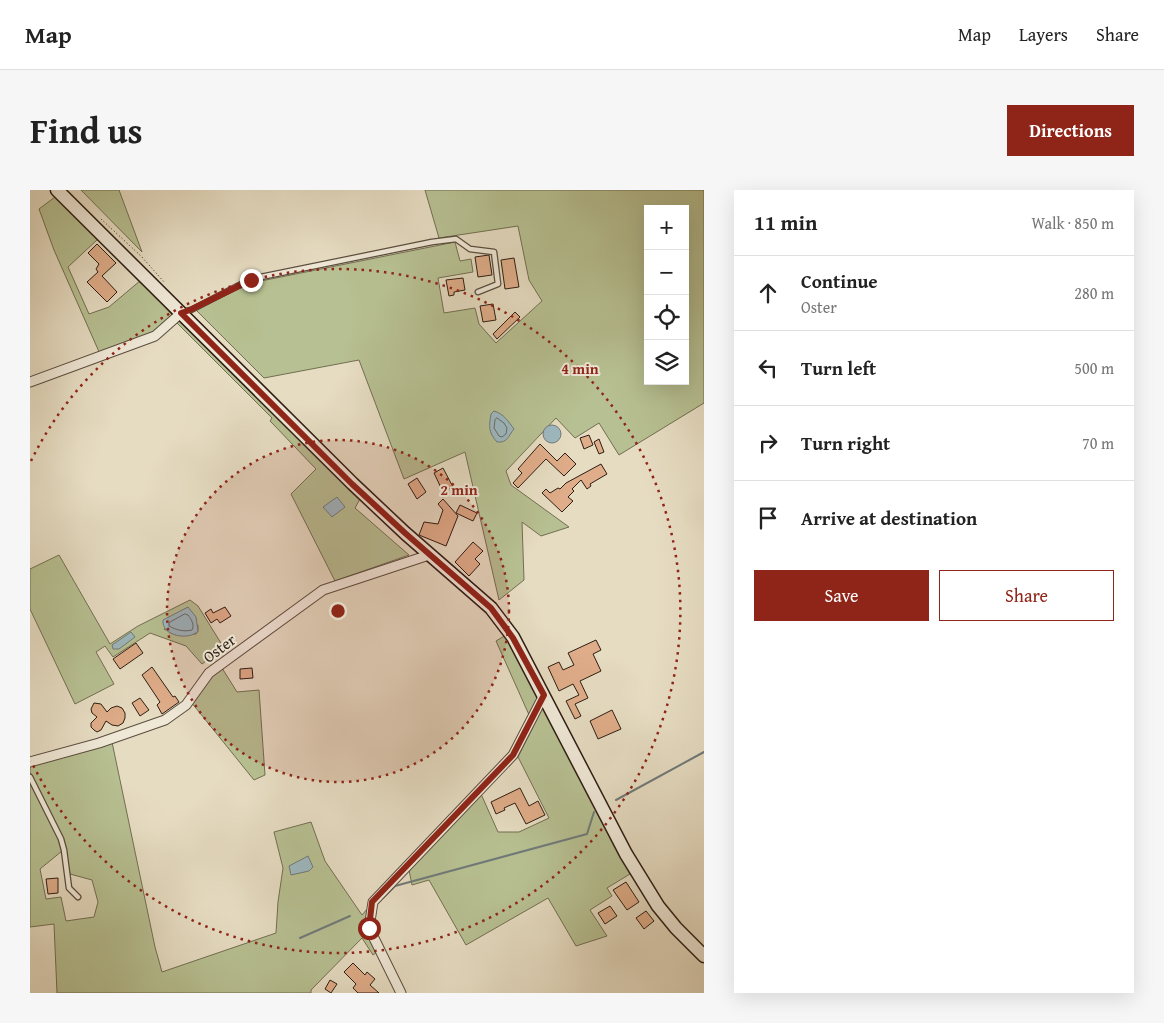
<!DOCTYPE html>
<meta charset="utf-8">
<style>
:root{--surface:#fff;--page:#f6f6f6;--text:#222;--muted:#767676;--line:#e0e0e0;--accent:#8f2418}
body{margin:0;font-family:"Gentium Book Plus",serif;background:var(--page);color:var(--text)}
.controls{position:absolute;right:15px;top:15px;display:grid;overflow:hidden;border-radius:0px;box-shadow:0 5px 20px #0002}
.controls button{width:45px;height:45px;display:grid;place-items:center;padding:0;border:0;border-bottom:1px solid var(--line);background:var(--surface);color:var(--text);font:25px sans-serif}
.stop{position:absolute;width:15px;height:15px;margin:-11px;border:4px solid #8f2418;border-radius:50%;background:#fff}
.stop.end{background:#8f2418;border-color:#fff;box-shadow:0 1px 5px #0008}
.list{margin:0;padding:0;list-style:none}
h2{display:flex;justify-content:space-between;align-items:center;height:65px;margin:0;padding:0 20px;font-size:21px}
h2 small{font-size:16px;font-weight:400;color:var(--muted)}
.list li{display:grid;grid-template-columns:32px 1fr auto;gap:15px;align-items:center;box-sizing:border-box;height:75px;padding:0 20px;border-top:1px solid var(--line)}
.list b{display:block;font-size:19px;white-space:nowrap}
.list p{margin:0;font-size:16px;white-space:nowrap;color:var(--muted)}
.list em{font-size:16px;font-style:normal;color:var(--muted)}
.actions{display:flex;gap:10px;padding:15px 20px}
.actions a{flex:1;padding:11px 0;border:1px solid var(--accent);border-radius:0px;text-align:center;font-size:18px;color:var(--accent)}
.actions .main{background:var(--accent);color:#fff}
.icon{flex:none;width:28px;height:28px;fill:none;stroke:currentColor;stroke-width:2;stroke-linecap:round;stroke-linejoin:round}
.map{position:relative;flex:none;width:674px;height:803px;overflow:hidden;border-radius:0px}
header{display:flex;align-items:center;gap:30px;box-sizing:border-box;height:70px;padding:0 25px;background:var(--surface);border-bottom:1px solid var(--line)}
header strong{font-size:24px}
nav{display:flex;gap:28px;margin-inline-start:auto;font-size:18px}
.intro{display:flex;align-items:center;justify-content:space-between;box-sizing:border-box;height:120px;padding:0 30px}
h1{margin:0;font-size:35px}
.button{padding:12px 22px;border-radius:0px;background:var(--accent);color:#fff;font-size:18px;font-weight:700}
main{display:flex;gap:30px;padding:0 30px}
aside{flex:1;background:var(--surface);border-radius:0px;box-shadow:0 5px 20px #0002}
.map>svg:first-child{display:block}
.green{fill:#b7c092;stroke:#726e52;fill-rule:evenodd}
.water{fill:#9db8bf;stroke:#707a7a}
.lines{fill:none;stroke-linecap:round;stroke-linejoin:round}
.shore{stroke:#656a69;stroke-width:1}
.stream{stroke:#707a7a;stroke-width:2}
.building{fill:#dfad89;stroke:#2d1d13}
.lane-casing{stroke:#5b4d3f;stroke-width:7}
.street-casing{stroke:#5b4d3f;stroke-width:11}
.secondary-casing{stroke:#2d1d13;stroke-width:15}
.path{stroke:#2d1d13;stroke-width:1;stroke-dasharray:1 2.5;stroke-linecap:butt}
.lane{stroke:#efe8d7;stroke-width:4.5}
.street{stroke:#efe8d7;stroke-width:9}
.secondary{stroke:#efe8d7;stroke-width:12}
.route{stroke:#8f2418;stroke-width:6}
.ring{fill:none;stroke:#8f2418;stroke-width:2.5;stroke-dasharray:2.5 5}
.labels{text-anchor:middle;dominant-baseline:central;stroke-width:4;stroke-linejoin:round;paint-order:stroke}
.street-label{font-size:16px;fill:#2d1d13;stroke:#efe8d7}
.centre{fill:#8f2418;stroke:#efe8d7;stroke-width:2.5}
.ring-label{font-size:15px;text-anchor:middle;font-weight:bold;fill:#8f2418;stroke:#efe8d7;stroke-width:4;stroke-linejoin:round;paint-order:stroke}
</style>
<header>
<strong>Map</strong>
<nav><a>Map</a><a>Layers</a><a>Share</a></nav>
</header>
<div class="intro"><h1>Find us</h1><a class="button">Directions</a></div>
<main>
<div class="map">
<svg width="674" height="803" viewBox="0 0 674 803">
<rect width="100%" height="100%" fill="#e6dcc2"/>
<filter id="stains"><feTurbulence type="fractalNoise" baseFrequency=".004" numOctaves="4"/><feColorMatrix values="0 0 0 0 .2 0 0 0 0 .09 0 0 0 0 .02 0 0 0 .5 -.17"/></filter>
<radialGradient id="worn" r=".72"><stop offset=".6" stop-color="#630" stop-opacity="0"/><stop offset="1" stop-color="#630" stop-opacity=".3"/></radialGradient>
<g class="green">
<polygon points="51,0 89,0 112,62"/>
<path d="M 395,0 L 674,0 L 674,213 L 589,265 L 569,233 L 545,248 L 526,228 L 476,281 L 481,295 L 539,337 L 511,346 L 492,332 L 494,390 L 469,410 L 435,262 L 374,289 L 329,170 L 234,188 L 166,120 L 221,93 L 425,52 L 430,71 L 441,69 L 443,82 L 408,88 L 414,123 L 445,118 L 449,134 L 466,153 L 512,111 L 499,90 L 488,36 L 409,48 ZM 618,19 L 655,19 L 655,191 L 618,191 Z"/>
<polygon points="25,7 68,49 38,77 59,124 79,117 111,90 143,126 124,143 70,164 24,60 9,19"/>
<polygon points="150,130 330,309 325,318 379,365 305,391 261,304 286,279 243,234 240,231 242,228 147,133"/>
<path d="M 29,365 L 80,454 L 108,436 L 160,410 L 168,416 L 194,458 L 172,474 L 156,456 L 120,443 L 83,467 L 75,456 L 66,462 L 84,494 L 45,514 L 0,419 L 0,379 ZM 168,435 L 168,441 L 166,444 L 144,444 L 134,439 Z"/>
<polygon points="476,445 510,506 500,527 466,451"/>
<polygon points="192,478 207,502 229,500 235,585 224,590 161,512 181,486"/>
<polygon points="515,513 600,684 577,698 582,706 560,720 577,746 546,756 518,708 436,755 399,690 382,695 379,680 451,604 468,642 489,642 519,628 488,567"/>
<polygon points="82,552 125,757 132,782 246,743 248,712 253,678 244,642 281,632 295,671 332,725 338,718 347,762 343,765 332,748 281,800 281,803 27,803 24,734 0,737 0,593 29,649 32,661 10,679 16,709 31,707 36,731 64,727 68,712 62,690 40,684 36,661 32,647 0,583 0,575"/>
</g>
<g class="water">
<path d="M 464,221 C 474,224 478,231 484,239 C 478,246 478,253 467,252 C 458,242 459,236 461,224 Z"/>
<circle cx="522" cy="244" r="9"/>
<polygon points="307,307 315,317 302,327 293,317"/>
<path d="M 158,417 L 166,427 L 168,441 C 159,451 131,446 133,430 Z"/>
<polygon points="101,442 105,447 89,459 83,459 82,455"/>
<polygon points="278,666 283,677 279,681 261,685 259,676"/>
</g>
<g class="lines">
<g class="shore">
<polygon points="467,228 474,233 477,238 476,244 472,247 469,246 464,238 465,230"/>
<path d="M 155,424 L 158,425 C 161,429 165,435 162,440 C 154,442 146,440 139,436 L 139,433 Z"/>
</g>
<g class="stream">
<polyline points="586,610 674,562"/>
<polyline points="353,708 365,696 557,644 564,622"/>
<polyline points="270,748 320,726"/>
</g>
</g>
<g class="building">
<polygon points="67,54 86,73 72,86 87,102 77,112 57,92 68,82 66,79 69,74 58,63"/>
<polygon points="459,65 462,85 448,87 445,67"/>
<polygon points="484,68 489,97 475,99 471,70"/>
<polygon points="433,88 435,100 424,102 424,105 419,106 416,90"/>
<polygon points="463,114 466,130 453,132 450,116"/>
<polygon points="485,122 490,127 467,149 463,144"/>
<polygon points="559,245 563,255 554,259 550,248"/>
<polygon points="569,249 574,262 569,264 564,252"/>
<polygon points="510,254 527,271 535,263 546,274 534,286 516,269 488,298 483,293 492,283 488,279"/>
<polygon points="571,274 577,284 560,294 561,296 557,299 551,290 542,299 544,301 538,307 543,311 532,322 512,303 516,299 520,303 528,298 530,299 536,293"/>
<polygon points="413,278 423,297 413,302 404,283"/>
<polygon points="387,288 396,302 387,309 378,294"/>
<polygon points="413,309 428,326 416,356 389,345 394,332 408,334 413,320 408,314"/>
<polygon points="430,315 447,323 443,331 426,323"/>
<polygon points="443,352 453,361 445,369 450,374 439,386 425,372"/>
<polygon points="195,417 201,426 190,433 187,429 181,433 175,423 181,419 183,423"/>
<polygon points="566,450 571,460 563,464 571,481 550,491 558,508 545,514 551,526 545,529 536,511 549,505 543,494 529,501 518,477 529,472 533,480 544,475 538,463"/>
<polygon points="106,453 113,463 90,479 83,469"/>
<polygon points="122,477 143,507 145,506 149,512 132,524 127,515 130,512 112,485"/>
<polygon points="222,478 223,488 210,489 210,479"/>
<polygon points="110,508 119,520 110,526 102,513"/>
<polygon points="64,513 71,514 77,522 81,518 87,516 92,518 95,523 95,528 93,533 88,536 82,535 76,531 71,540 67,542 64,540 61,537 61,533 67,527 62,523 61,519"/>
<polygon points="582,520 591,539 568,549 560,531"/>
<polygon points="490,598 499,616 508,611 515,625 496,634 485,613 474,618 475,620 466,624 461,612"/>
<polygon points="28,688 28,703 18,704 16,689"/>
<polygon points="596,692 609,712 597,720 583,700"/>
<polygon points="580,716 587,726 575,734 568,723"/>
<polygon points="616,721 624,731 614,739 606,728"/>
<polygon points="323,773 335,785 337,782 345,789 340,795 349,803 328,803 323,798 326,794 314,782"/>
<polygon points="300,790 307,794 301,803 295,799"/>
</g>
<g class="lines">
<defs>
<g id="lane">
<polyline points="152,122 161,120 221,89 402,52 426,49 440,59 464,62 468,94 448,102"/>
<polyline points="0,587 31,649 34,660 39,698 48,707"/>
</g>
<g id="street">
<polyline points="0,192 125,146 151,123"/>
<polyline points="0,572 69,553 135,530 156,515 179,483 293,400 399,365"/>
<polyline points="371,803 339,738 343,712 483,565 514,505"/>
</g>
<polyline id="secondary" points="27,0 323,294 375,343 461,418 483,447 596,664 628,716 646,738 674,766"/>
</defs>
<use href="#lane" class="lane-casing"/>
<use href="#street" class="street-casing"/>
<use href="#secondary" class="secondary-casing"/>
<polyline class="path" points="71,29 111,66 135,93"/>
<use href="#lane" class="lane"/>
<use href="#street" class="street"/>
<use href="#secondary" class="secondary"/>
</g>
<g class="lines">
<polyline class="route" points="221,90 160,120 151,123 322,294 375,343 461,418 483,448 514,505 483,565 342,712 339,738"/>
</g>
<circle cx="308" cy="421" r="171" fill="#8f2418" fill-opacity=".12"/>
<g class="ring">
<circle cx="308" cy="421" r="171"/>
<path d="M1 271A342 342 0 1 1 1 571"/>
</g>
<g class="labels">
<g class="street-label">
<text transform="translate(189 458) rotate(-37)">Oster</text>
</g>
</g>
<circle cx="308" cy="421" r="8" class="centre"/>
<g class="ring-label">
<text x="550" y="184">4 min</text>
<text x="429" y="305">2 min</text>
</g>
<rect width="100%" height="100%" filter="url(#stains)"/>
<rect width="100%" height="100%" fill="url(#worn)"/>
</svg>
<div class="controls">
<button>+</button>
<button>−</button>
<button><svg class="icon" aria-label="locate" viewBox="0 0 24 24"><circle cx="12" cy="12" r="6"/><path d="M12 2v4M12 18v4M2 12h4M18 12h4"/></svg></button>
<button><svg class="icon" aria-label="layers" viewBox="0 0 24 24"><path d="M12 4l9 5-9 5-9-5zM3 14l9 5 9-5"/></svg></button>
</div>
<div class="stop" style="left:339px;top:738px"></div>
<div class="stop end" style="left:221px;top:90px"></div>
</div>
<aside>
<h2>11 min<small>Walk · 850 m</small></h2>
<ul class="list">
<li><svg class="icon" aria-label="ahead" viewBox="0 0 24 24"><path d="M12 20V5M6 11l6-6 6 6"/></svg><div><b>Continue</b><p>Oster</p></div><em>280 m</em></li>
<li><svg class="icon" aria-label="left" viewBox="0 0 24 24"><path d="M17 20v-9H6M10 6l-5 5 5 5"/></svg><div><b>Turn left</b></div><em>500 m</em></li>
<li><svg class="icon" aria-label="right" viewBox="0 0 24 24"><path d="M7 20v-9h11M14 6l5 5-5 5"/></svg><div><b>Turn right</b></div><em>70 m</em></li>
<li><svg class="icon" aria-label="arrive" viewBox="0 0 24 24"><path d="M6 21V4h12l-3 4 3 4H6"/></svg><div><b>Arrive at destination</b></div></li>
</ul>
<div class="actions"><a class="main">Save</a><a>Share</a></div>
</aside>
</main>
